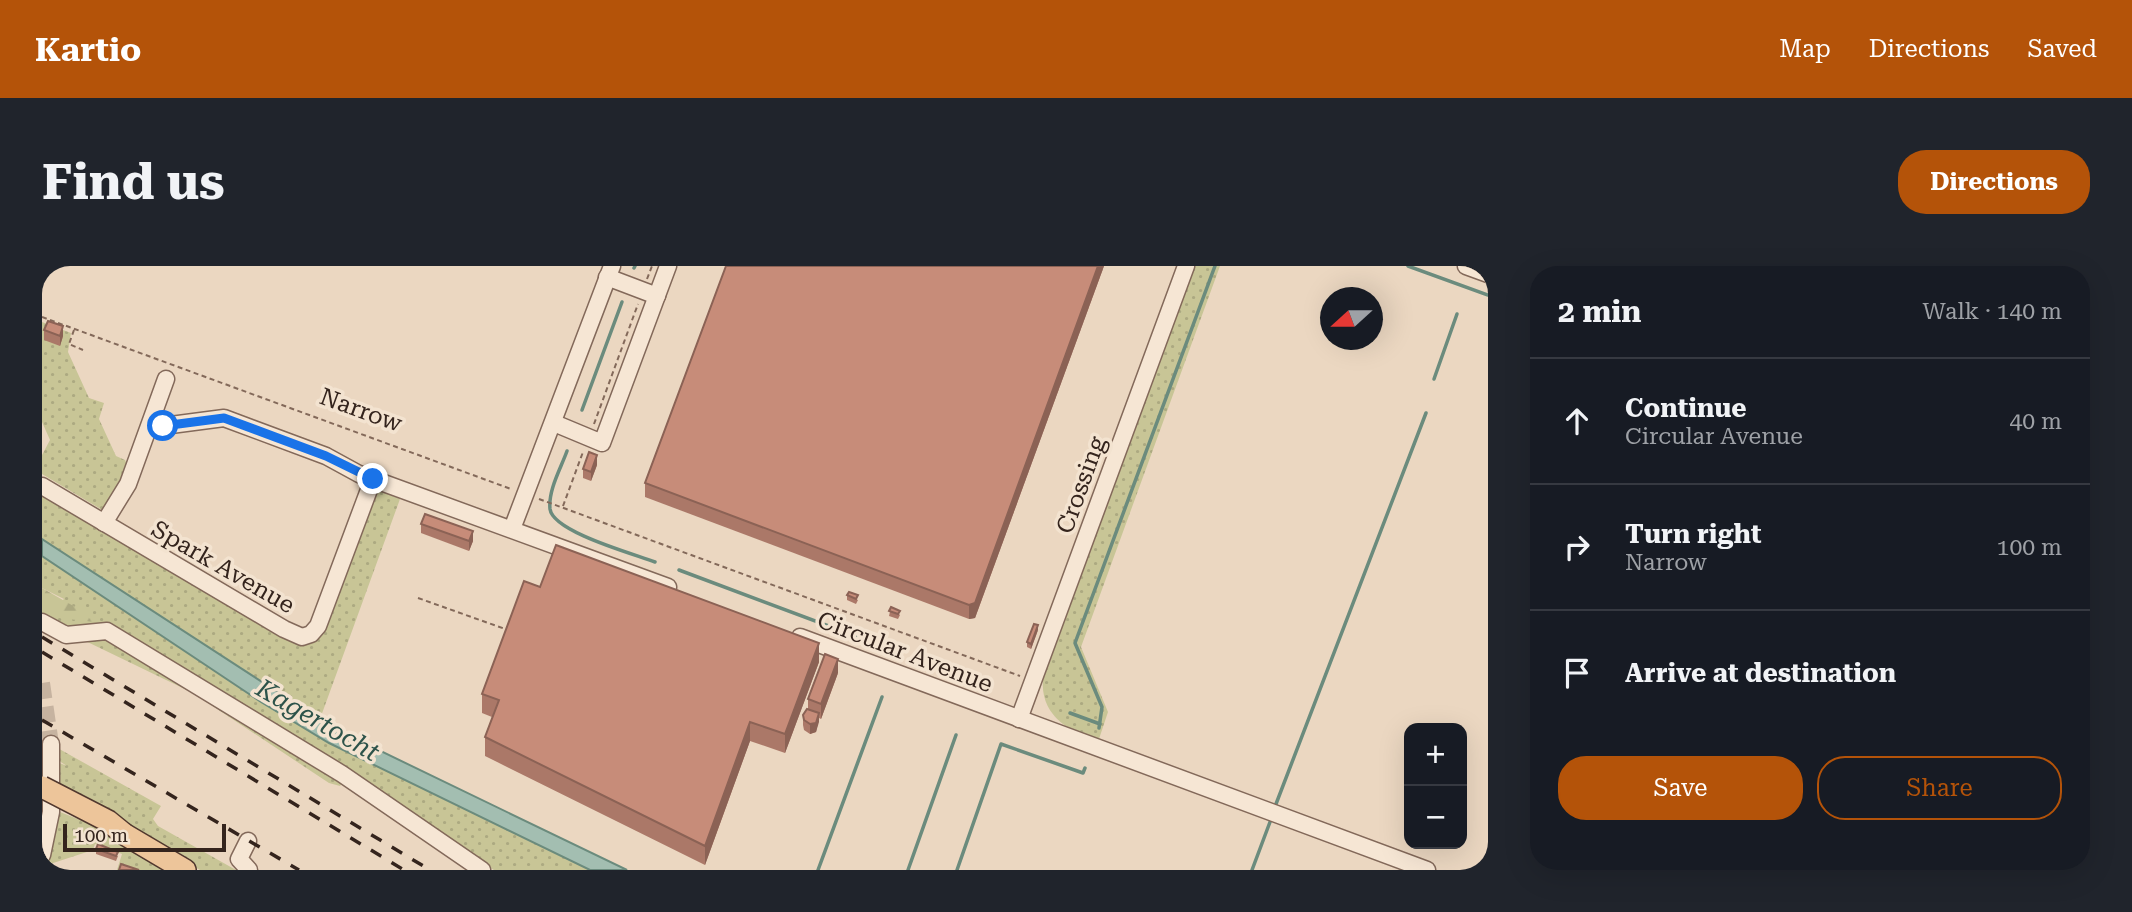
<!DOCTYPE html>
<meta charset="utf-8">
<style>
:root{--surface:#171b24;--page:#20242c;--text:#f1f3f6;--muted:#9ea1a6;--line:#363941;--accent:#b45309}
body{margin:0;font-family:"Roboto Serif",serif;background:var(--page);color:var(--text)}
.controls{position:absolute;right:21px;bottom:21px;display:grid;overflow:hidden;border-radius:14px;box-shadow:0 7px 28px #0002}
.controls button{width:63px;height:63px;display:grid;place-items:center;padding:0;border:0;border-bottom:2px solid var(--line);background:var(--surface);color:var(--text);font:35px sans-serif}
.compass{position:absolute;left:1278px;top:21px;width:63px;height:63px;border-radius:50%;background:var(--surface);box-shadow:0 7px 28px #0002;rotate:249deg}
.scale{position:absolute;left:21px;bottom:18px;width:163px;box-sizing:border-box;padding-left:7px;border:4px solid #34241d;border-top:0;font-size:19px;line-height:24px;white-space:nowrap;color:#34241d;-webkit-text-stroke:5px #f3e3d0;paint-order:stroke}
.stop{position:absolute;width:21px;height:21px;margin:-16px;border:5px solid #1a73e8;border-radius:50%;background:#fff}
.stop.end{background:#1a73e8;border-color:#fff;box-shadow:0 2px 7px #0008}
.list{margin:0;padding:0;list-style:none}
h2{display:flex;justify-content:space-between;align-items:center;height:91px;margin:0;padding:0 28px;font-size:30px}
h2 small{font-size:23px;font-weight:400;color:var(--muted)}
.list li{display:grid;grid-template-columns:46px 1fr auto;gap:21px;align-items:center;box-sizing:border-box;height:126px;padding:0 28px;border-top:2px solid var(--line)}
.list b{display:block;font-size:26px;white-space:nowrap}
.list p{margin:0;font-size:23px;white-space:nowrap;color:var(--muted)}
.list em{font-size:23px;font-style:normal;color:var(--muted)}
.actions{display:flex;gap:14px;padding:21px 28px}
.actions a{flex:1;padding:16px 0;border:2px solid var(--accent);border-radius:28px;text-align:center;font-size:24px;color:var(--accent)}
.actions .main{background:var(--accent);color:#fff}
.icon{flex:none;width:38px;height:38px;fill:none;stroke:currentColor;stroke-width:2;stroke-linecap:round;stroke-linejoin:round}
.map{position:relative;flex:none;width:1446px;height:604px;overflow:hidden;border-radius:28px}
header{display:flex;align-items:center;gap:42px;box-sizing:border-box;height:98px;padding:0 35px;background:var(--accent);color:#fff}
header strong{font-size:33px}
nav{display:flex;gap:38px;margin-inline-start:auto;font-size:24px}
.intro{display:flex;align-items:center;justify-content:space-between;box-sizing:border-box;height:168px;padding:0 42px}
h1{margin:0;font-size:49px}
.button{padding:18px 32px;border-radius:28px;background:var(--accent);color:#fff;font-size:24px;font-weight:700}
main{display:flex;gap:42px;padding:0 42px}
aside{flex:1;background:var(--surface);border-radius:28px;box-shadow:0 7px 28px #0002}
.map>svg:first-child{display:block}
.grass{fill:url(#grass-dots)}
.forest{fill:url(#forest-firs)}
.water{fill:#a3beb1;stroke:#6b8b7d;stroke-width:2}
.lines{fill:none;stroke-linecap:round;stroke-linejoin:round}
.stream{stroke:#6b8b7d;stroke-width:3.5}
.minor-tunnel{stroke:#c6b3a0;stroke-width:16;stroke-dasharray:16 8;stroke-linecap:butt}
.minor-casing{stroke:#83695a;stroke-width:19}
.major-casing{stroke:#51382e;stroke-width:24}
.path{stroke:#83695a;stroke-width:2;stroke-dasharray:5 3.5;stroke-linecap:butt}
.minor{stroke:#f6e6d4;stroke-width:16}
.major{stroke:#edc59a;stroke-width:21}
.rail{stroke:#34241d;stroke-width:3.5;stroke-dasharray:12 12;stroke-linecap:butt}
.major-bridge-casing{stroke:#51382e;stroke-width:24;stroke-linecap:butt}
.major-bridge{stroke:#edc59a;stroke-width:21}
.wall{fill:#ab7868}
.shaded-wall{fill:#8b6255}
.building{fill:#c78c79;stroke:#8b6255;stroke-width:2}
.route{stroke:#1a73e8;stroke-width:9}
.labels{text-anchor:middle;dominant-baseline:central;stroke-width:7;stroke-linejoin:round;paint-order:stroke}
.street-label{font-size:24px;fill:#34241d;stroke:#f3e3d0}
.water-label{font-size:26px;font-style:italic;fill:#2d534a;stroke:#f3e3d0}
</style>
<header>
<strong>Kartio</strong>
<nav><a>Map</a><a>Directions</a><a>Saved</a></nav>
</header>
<div class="intro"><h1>Find us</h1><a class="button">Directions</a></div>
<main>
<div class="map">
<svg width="1446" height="604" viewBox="0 0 1446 604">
<defs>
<pattern id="grass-dots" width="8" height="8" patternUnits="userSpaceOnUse" patternTransform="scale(1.75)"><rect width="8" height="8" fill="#c8c596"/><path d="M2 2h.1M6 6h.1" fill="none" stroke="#aca981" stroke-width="1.8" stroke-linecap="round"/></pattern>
<pattern id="forest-firs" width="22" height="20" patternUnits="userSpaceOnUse" patternTransform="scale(1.75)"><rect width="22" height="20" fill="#c8c596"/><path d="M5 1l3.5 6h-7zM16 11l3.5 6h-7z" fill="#aca981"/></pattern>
</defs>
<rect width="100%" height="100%" fill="#ebd7c1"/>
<g class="grass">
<path d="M 1153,0 L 1178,0 L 1039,381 L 1066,446 L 1057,473 C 1027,468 998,448 1001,414 Z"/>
<polygon points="0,56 29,67 26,86 47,132 62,137 57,153 74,190 83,194 87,202 62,245 0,208 0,189 8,174 0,156"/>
<polygon points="336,224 358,233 278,453 0,273 0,228 242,371 262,378"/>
<polygon points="0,290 219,436 287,477 548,604 452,604 303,513 298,520 287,517 151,427 0,354 22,333 0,322"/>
<polygon points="12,480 119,540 111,553 116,560 194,604 158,604 0,515 0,490 25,500 14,493"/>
<polygon points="13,544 61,563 132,604 75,604 80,588 53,578 51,584 2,600"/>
</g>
<polygon class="forest" points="0,322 61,357 0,350"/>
<polygon class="water" points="0,273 291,462 585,604 548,604 287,477 219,436 0,290"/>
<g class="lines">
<g class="stream">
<polyline points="1366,0 1446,29"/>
<polyline points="592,2 593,0"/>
<polyline points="1392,113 1415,48"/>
<polyline points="540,144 580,36"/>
<path d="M 525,185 C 519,202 506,224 508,243 C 511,266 592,288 613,296"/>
<polyline points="637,304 859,387"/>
<polyline points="881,395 949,418"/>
<polyline points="1028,447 1058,458"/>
<polyline points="1057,462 1060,441 1033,377 1173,0"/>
<polyline points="1234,538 1384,147"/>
<polyline points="776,604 840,431"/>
<polyline points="866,604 914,469"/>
<polyline points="915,604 959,478 1041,507 1043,502"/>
<polyline points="1210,604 1228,556"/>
</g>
<polyline class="minor-tunnel" points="0,417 9,478"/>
<defs>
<g id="minor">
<polyline points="1424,0 1446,8"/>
<polyline points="565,11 615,30"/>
<polyline points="512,157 560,177 626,0"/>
<polyline points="121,160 182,152 284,190 317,208 626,321"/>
<polyline points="0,220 242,363 260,371 269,368 276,360 331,213"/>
<polyline points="62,257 86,218 124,113"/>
<polyline points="470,263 570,0"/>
<polyline points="0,356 24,369 65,365 300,508 440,604"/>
<polyline points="758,371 1385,604"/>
<polyline points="977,453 1144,0"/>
<polyline points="206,575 197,593 207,604"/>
<polyline points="0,589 9,546 9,478"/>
</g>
<polyline id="major" points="82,568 143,604"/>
</defs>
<use href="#minor" class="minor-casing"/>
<use href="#major" class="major-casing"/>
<g class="path">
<polyline points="605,13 610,0"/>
<polyline points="0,51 469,223"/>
<polyline points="32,64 27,78 41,84"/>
<polyline points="552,158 596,38"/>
<polyline points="497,233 978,410"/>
<polyline points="521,240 541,186"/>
<polyline points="376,332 466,364"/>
</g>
<use href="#minor" class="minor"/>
<use href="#major" class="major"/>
<g class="rail">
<polyline points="0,371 388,604"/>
<polyline points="0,386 362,604"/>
<polyline points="0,454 257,604"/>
</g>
<defs>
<polyline id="major-bridge" points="0,521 66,555 82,568"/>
</defs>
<use href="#major-bridge" class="major-bridge-casing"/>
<use href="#major-bridge" class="major-bridge"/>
</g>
<g class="wall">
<polygon points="684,0 1062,0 933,352 927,353 603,231 603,217"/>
<polygon points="2,64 21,70 18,80 2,74"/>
<polygon points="555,199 549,215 541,212 541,203"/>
<polygon points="379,258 431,275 427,285 379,267"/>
<polygon points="498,321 777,396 743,487 708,475 663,599 443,490 443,471 450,451 440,447 440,428"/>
<polygon points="805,329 816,334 814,338 805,334"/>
<polygon points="849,341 858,349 856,353 847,350"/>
<polygon points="996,364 989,383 985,381 985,376"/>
<polygon points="796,407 779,453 777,452 774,466 768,468 762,464 761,459 761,449 766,443 766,433"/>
<polygon points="54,583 76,590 74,595 54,588"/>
</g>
<g class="shaded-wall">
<polygon points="1056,0 1062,0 933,352 927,353 927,339"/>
<polygon points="21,60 21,70 18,80 18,70"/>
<polygon points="555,189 555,199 549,215 549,206"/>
<polygon points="431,265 431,275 427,285 427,275"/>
<polygon points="996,359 996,364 989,383 989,378"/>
<polygon points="777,377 777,396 743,487 743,468"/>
<polygon points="796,393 796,407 779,453 779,438"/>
<polygon points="777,447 777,456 774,466 768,468 768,458"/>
<polygon points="708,456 708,475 663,599 663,580"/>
</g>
<g class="building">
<polygon points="684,0 1056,0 933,337 927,339 603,217"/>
<polygon points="6,55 21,60 18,70 2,64"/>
<polygon points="547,186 555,189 549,206 541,203"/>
<polygon points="383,248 431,265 427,275 379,258"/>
<polygon points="514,279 777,377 743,468 708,456 663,580 443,471 457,434 440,428 482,315 498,321"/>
<polygon points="807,326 816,329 814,333 805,329"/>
<polygon points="849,341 858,345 856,348 847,345"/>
<polygon points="992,358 996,359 989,378 985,376"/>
<polygon points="783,388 796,393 779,438 766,433"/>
<polygon points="765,443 777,447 774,457 768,458 762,454 761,449"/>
<polygon points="56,578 76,586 74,590 54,583"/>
<polygon points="79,598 97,604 77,604"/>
</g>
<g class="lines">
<polyline class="route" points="121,160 182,152 284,190 331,213"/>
</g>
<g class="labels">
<g class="street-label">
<text transform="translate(319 144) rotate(20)">Narrow</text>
<text transform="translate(1039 219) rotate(-70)">Crossing</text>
<text transform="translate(181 301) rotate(30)">Spark Avenue</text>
<text transform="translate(863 386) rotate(21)">Circular Avenue</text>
</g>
<g class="water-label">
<text transform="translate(276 454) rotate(30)">Kagertocht</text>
</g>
</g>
</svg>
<div class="controls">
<button>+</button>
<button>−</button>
</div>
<svg class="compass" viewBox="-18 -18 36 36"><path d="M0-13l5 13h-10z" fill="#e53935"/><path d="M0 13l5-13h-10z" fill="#9ea1a6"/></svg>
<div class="scale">100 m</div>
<div class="stop" style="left:121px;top:160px"></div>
<div class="stop end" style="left:331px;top:213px"></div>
</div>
<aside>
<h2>2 min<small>Walk · 140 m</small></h2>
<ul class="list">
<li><svg class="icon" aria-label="ahead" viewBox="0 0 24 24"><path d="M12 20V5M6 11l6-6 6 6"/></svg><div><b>Continue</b><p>Circular Avenue</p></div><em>40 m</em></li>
<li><svg class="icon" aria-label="right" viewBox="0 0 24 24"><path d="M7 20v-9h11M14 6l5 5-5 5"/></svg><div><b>Turn right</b><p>Narrow</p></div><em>100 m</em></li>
<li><svg class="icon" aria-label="arrive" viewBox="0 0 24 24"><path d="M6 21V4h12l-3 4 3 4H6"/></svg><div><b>Arrive at destination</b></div></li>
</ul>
<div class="actions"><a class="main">Save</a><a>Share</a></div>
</aside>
</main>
